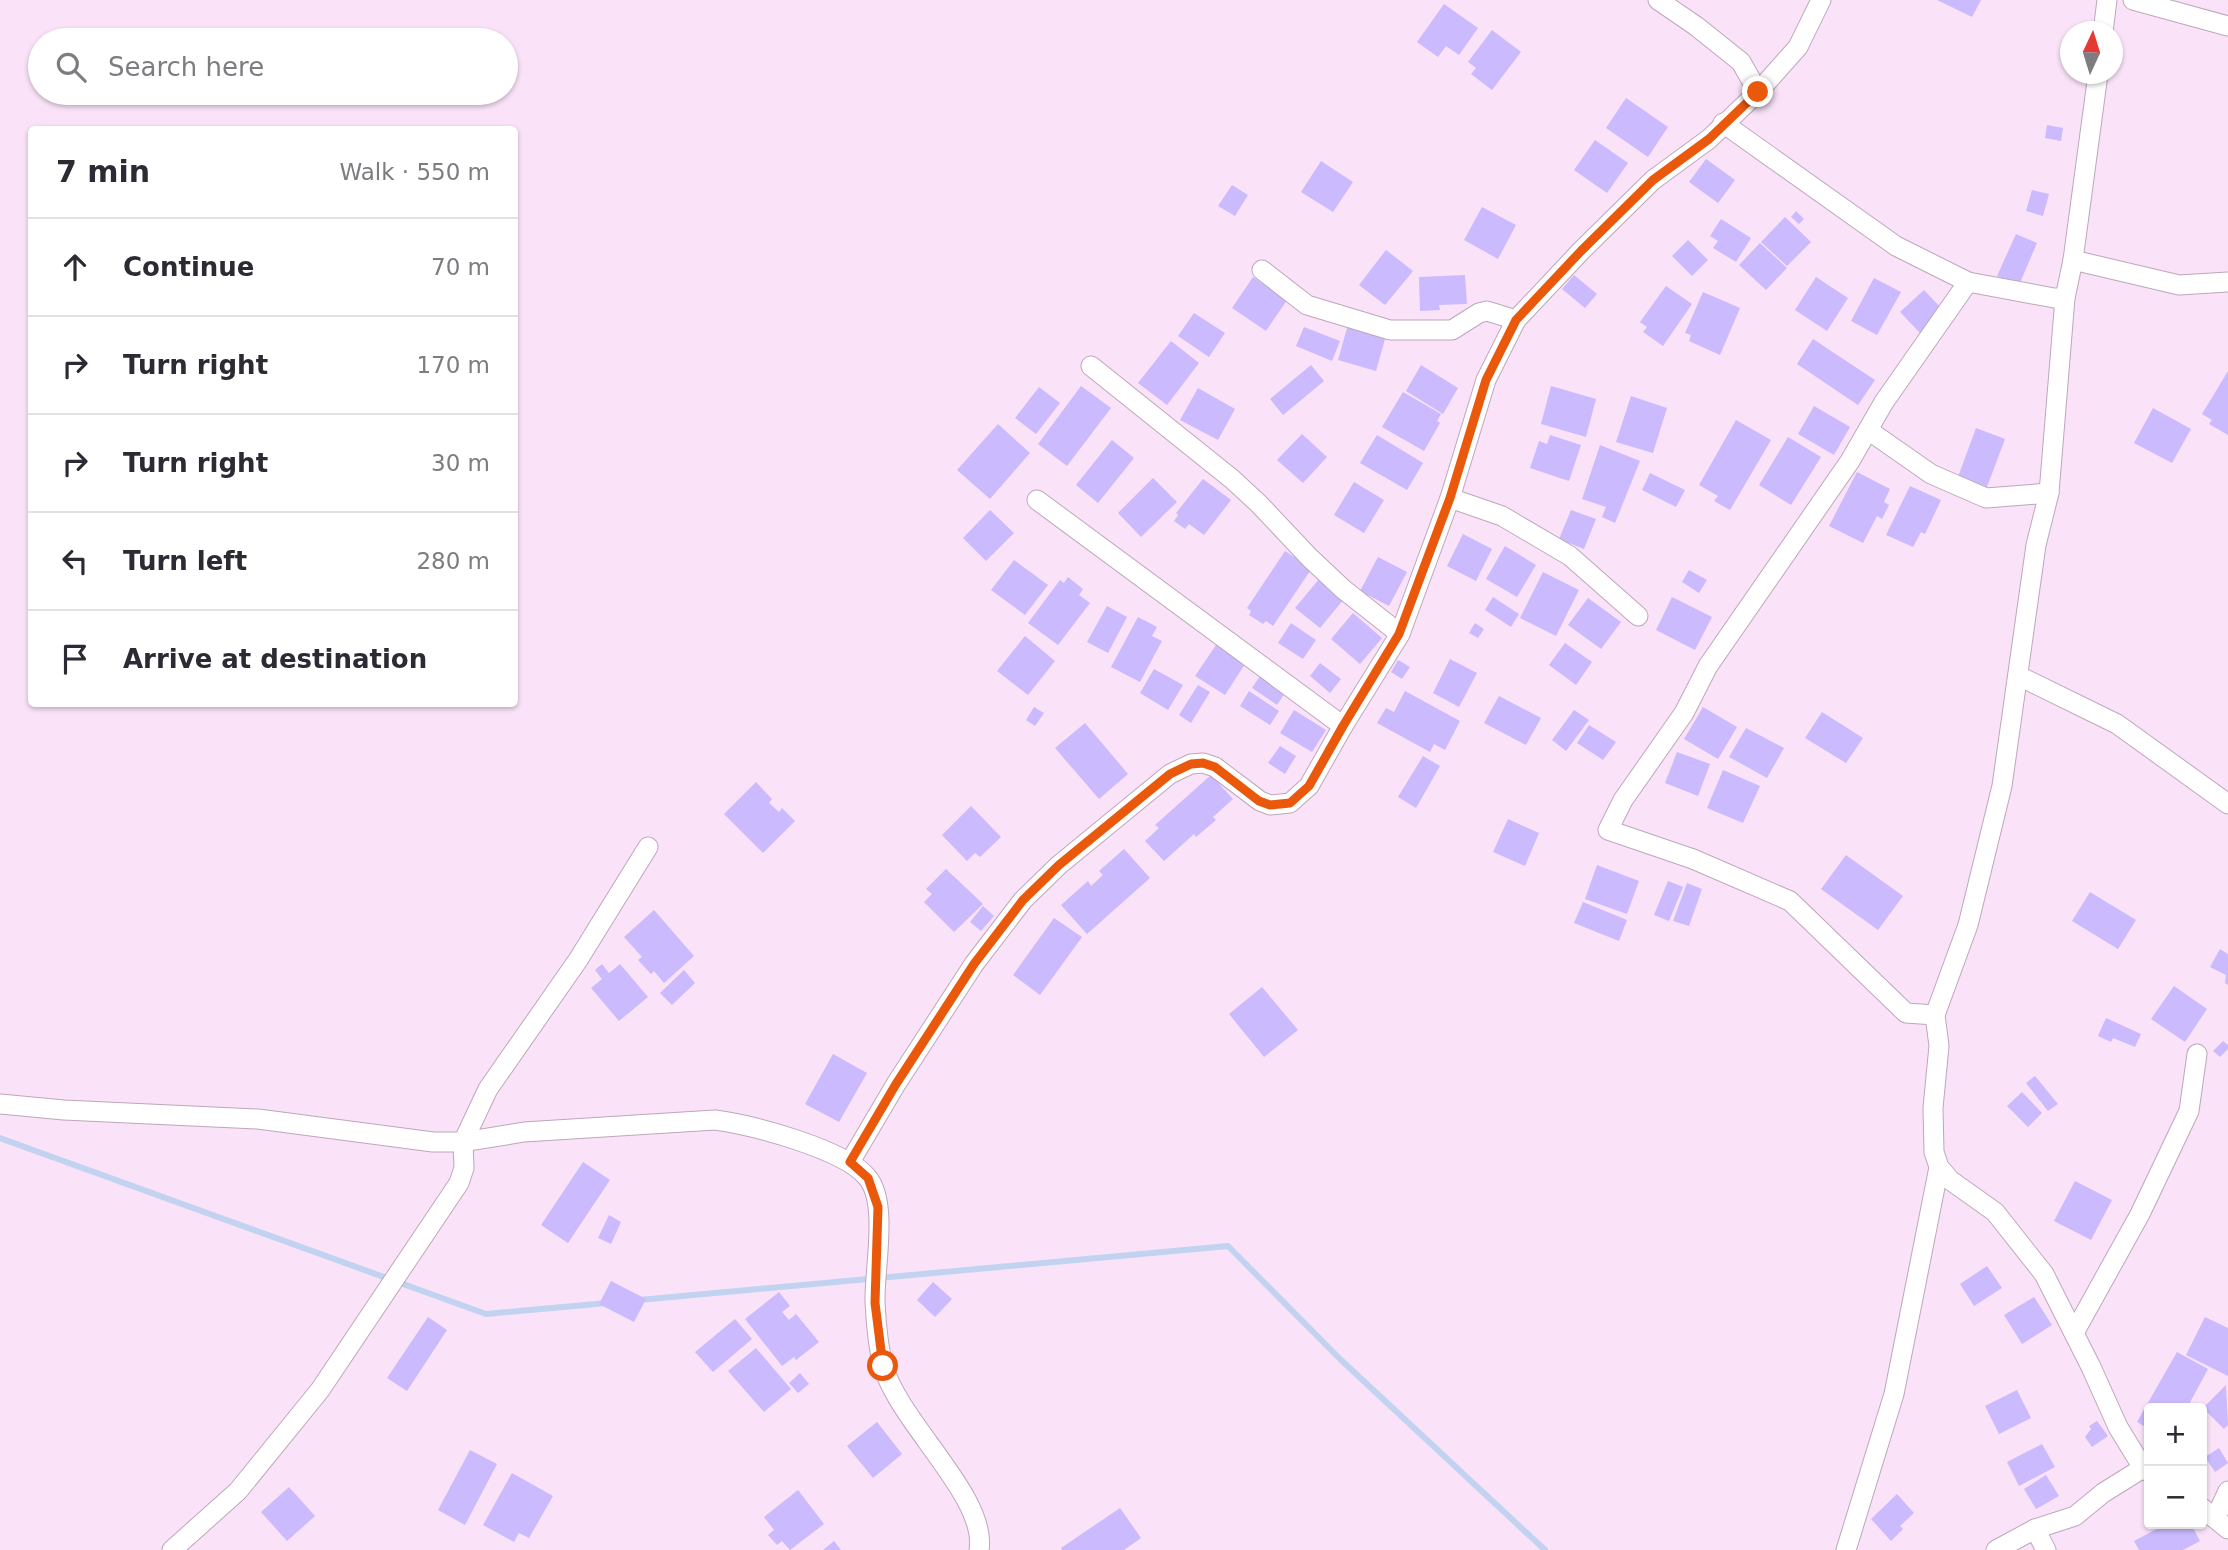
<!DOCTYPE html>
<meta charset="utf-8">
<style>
:root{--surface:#fff;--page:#f2f2f3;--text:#2b2b33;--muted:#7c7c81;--line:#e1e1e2}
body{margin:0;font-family:"DejaVu Sans",sans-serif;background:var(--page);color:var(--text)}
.controls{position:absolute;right:21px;bottom:21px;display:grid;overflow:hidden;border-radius:7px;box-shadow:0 2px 5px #0004}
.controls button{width:63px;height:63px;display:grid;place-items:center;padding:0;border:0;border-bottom:2px solid var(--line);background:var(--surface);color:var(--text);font:35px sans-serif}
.compass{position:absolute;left:2060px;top:21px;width:63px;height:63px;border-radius:50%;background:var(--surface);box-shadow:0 2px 5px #0004;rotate:4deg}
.stop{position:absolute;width:21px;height:21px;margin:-16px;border:5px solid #ea580c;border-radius:50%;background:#fff}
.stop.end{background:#ea580c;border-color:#fff;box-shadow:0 2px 7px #0008}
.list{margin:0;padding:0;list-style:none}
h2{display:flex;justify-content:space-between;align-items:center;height:91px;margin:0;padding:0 28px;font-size:30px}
h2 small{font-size:23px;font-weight:400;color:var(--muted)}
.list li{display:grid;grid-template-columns:46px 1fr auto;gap:21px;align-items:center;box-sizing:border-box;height:98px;padding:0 28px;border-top:2px solid var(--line)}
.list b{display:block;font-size:26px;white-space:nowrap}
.list em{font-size:23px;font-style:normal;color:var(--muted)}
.icon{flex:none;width:38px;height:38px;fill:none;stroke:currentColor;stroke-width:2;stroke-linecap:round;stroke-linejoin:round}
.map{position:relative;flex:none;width:2228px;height:1550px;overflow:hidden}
.search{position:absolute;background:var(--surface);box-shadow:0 2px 5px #0004;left:28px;top:28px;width:490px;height:77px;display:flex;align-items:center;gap:18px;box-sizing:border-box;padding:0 24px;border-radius:38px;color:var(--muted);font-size:26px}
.panel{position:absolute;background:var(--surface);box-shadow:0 2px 5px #0004;left:28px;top:126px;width:490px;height:581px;border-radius:7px}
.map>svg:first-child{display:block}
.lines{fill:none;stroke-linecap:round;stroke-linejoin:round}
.stream{stroke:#c2d2f1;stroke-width:6}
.building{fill:#cbbafd}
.street-casing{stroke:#bda7bb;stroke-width:21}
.street{stroke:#fff;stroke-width:19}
.route{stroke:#ea580c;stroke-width:9}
</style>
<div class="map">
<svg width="2228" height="1550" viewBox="0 0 2228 1550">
<rect width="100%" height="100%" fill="#fae3f8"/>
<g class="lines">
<g class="stream">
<polyline points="0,1138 486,1314 607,1303"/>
<polyline points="639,1300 1228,1246 1340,1359 1545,1550"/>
</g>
</g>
<g class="building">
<polygon points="1937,0 1981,0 1972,17"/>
<polygon points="1444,4 1478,28 1459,55 1446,46 1438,57 1417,42"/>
<polygon points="1492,30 1521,52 1492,90 1471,74 1476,68 1468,62"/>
<polygon points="1626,98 1668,127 1648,157 1606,128"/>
<polygon points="2047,125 2063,128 2061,141 2045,138"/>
<polygon points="1595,140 1628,163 1607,193 1574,170"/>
<polygon points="1706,159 1735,180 1718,203 1689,182"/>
<polygon points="1321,161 1353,182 1333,212 1301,192"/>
<polygon points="1232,185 1248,195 1235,216 1218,206"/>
<polygon points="2032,190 2049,194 2043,216 2026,211"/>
<polygon points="1482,207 1516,225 1498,259 1464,240"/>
<polygon points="1796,211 1804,219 1799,224 1791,217"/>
<polygon points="1785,217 1811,242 1787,266 1761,242"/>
<polygon points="1721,219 1751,238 1736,262 1713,248 1718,241 1710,236"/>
<polygon points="2016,234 2037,243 2019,285 1997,276"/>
<polygon points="1688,240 1708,260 1692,276 1672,256"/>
<polygon points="1760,243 1787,268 1766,290 1739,265"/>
<polygon points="1386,250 1413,271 1385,305 1359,285"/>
<polygon points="1465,275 1467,304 1439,305 1440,310 1420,311 1419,277"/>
<polygon points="1574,275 1597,294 1585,308 1562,289"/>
<polygon points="1253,277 1287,300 1266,331 1232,308"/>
<polygon points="1816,277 1848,298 1827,331 1795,310"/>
<polygon points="1874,278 1901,292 1877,335 1851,321"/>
<polygon points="1666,286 1692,304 1663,346 1643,332 1647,327 1640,322"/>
<polygon points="1924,290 1944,311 1920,333 1900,312"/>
<polygon points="1703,292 1740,308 1720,355 1689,341 1691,335 1685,333"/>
<polygon points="1194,313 1225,333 1209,357 1178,336"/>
<polygon points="1349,321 1387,332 1376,371 1338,360"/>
<polygon points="1304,327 1340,341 1332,361 1296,346"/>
<polygon points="1813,339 1875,380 1858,405 1797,364"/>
<polygon points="1171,341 1199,363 1167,405 1138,383"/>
<polygon points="1311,365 1324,381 1283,415 1270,399"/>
<polygon points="1421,365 1458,388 1443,414 1406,391"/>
<polygon points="2228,371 2228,435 2209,424 2212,420 2202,414"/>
<polygon points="1081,386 1111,408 1067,466 1038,444"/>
<polygon points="1551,386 1596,399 1586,437 1541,424"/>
<polygon points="1039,387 1060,403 1036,434 1015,418"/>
<polygon points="1198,388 1235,409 1218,440 1180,420"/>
<polygon points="1403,392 1441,414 1437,421 1440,423 1424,451 1382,427"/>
<polygon points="1631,396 1667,408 1653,453 1616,442"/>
<polygon points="1814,406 1850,427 1834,455 1798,434"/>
<polygon points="2153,408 2191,429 2172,463 2134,443"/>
<polygon points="1736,420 1771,440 1730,510 1714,501 1718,496 1699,485"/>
<polygon points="998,424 1030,453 990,499 957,470"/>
<polygon points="1976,428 2005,439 1987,487 1958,477"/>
<polygon points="1302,434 1327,457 1303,483 1277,460"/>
<polygon points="1377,435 1423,463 1407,490 1360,463"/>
<polygon points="1550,435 1581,445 1569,481 1530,468 1539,441 1547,444"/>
<polygon points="1788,437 1821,457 1791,505 1759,485"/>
<polygon points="1112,440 1134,458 1098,503 1076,485"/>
<polygon points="1600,445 1640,461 1615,523 1602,517 1606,507 1582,499"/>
<polygon points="1857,472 1890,489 1884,502 1889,505 1882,519 1877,516 1863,543 1829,526"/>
<polygon points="1650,473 1685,490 1676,507 1642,490"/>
<polygon points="1153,478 1177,502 1141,537 1118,513"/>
<polygon points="1203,479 1231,500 1204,535 1189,524 1185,529 1174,521 1178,515 1176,513"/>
<polygon points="1354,482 1384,500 1364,533 1334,515"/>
<polygon points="1910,486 1941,500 1925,534 1921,532 1913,547 1886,535"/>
<polygon points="990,510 1014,533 986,561 963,538"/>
<polygon points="1571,510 1596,519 1584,549 1559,539"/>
<polygon points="1463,534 1492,549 1476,581 1447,566"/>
<polygon points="1505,546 1536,565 1517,597 1486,579"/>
<polygon points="1285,551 1312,568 1273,626 1266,621 1263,624 1249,615 1251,611 1247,608"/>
<polygon points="1378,557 1407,572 1389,606 1360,591"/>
<polygon points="1014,560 1048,585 1025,615 991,590"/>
<polygon points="1689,570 1707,580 1699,593 1682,582"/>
<polygon points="1543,572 1579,590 1556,636 1520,618"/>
<polygon points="1068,577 1083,589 1079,595 1090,603 1058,645 1028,623 1060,580 1064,583"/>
<polygon points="1319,579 1344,599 1320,628 1295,608"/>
<polygon points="1493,597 1519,614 1511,627 1485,610"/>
<polygon points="1672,597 1712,617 1695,650 1656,630"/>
<polygon points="1588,598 1621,622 1601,649 1568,625"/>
<polygon points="1107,606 1127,617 1108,653 1087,642"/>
<polygon points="1353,613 1382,638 1360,664 1331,639"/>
<polygon points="1138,617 1157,627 1152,636 1162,641 1140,682 1111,667"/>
<polygon points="1291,623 1316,640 1303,659 1278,643"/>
<polygon points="1475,623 1484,629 1478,638 1469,633"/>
<polygon points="1025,636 1055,661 1028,695 997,671"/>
<polygon points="1565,643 1592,662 1576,685 1549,665"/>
<polygon points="1216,645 1245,664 1225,695 1195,676"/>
<polygon points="1450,659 1477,673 1459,707 1433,693"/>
<polygon points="1398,660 1410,667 1402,679 1391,672"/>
<polygon points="1320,663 1341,679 1330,693 1310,676"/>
<polygon points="1154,669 1183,685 1168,710 1140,693"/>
<polygon points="1260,676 1285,693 1277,705 1252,688"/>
<polygon points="1198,685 1210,692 1191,723 1179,715"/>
<polygon points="1249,691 1279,711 1270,725 1240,706"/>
<polygon points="1405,691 1460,721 1445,750 1434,744 1430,752 1377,723 1386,708 1394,712"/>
<polygon points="1499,696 1541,718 1526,745 1484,723"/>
<polygon points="1034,707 1044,713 1035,726 1026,720"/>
<polygon points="1703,707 1737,727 1718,759 1684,739"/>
<polygon points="1294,710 1326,730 1312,752 1280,733"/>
<polygon points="1574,710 1589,720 1566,751 1552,740"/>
<polygon points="1822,712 1863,738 1846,763 1805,738"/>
<polygon points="1085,723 1128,774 1099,799 1055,748"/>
<polygon points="1589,725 1616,742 1603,760 1577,743"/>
<polygon points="1746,728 1784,748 1767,778 1729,757"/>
<polygon points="1280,746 1296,756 1285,774 1268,763"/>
<polygon points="1677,752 1710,764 1698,796 1665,783"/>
<polygon points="1423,756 1440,766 1416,808 1398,797"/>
<polygon points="1723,770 1760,786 1743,823 1707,808"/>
<polygon points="1211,775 1233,799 1213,817 1216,820 1196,837 1194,834 1164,861 1145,841 1159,828 1155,825"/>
<polygon points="756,782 772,799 769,803 779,812 782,808 795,821 763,853 724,814"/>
<polygon points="971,806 1001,837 980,857 975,853 967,861 942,835"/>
<polygon points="1508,819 1539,833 1525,866 1493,852"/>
<polygon points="1124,849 1150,878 1087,934 1061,905 1088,881 1091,886 1103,875 1099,871"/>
<polygon points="1846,855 1903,896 1878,930 1821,889"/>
<polygon points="1597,865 1639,881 1627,914 1585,899"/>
<polygon points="946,869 983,904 954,932 924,902 932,894 926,889"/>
<polygon points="1668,881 1683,887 1669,921 1654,915"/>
<polygon points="1687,883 1702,889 1689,926 1673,921"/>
<polygon points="2090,892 2136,920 2118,949 2072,921"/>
<polygon points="1583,902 1627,920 1619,941 1574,923"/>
<polygon points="983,906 994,916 981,931 970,922"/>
<polygon points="654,910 694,956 664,983 654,971 651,974 638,960 642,957 624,937"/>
<polygon points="1054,918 1082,937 1040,995 1013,975"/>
<polygon points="2220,949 2228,954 2228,985 2225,983 2226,975 2210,967"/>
<polygon points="602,964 609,973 620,964 648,997 619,1021 591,988 602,979 595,970"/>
<polygon points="684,970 695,983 672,1005 660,993"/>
<polygon points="2174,986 2207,1009 2185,1042 2151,1019"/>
<polygon points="1262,987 1298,1030 1264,1057 1229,1014"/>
<polygon points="2106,1018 2141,1034 2135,1047 2113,1038 2111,1042 2098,1036"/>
<polygon points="2223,1041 2228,1045 2228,1049 2220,1057 2213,1051"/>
<polygon points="833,1054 867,1073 839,1122 805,1104"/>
<polygon points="2035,1076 2058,1104 2048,1111 2026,1083"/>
<polygon points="2022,1092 2042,1113 2028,1127 2007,1106"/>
<polygon points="583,1162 610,1180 568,1243 541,1225"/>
<polygon points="2075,1181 2112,1200 2091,1240 2054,1221"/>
<polygon points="609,1215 621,1222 611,1244 598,1238"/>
<polygon points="1987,1266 2002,1288 1974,1306 1960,1284"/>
<polygon points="611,1281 646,1299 634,1322 599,1304"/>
<polygon points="933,1282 952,1299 935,1317 917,1300"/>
<polygon points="779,1292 790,1306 782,1312 789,1320 796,1314 819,1342 796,1360 794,1357 782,1366 745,1319"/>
<polygon points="2034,1297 2052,1325 2022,1344 2004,1315"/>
<polygon points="428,1317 447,1330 407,1391 387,1378"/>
<polygon points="2205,1317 2228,1328 2228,1376 2186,1355"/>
<polygon points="735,1319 752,1339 713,1372 695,1352"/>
<polygon points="756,1348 791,1389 764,1412 728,1371"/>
<polygon points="2177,1352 2208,1369 2187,1408 2149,1408 2149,1429 2137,1422"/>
<polygon points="800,1373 809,1384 798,1393 789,1383"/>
<polygon points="2226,1385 2228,1425 2224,1429 2203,1408"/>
<polygon points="2017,1390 2031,1418 1999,1434 1985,1406"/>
<polygon points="2097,1421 2108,1436 2092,1447 2085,1437 2091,1429 2089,1426"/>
<polygon points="877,1422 902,1454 873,1478 847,1446"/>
<polygon points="2042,1444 2055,1467 2019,1486 2007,1462"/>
<polygon points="2219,1448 2228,1463 2215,1472 2205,1457"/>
<polygon points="470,1450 497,1464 465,1525 438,1510"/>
<polygon points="512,1473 553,1496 529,1538 519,1533 514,1542 483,1525"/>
<polygon points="2046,1475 2059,1496 2036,1509 2024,1489"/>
<polygon points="289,1487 315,1516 287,1541 261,1512"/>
<polygon points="798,1490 824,1524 790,1550 782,1541 777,1545 768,1535 774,1530 764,1517"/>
<polygon points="1897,1494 1914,1513 1900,1526 1903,1529 1891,1541 1871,1519"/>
<polygon points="1120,1508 1141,1538 1124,1550 1062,1550 1061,1548"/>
<polygon points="2166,1524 2191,1524 2200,1541 2183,1550 2139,1550 2134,1541"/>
<polygon points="834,1541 841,1550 823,1550"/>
</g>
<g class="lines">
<defs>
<g id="street">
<polyline points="1658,0 1696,26 1741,62 1758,92"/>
<polyline points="2133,0 2228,26"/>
<polyline points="2103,32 2107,0"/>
<polyline points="2098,74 2073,260 2065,298 2049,493 2036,545 2002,786 1968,925 1935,1015 1939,1046 1933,1108 1934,1152 1939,1167 1950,1180 1995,1212 2044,1274 2091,1367 2118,1427 2143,1468 2149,1472"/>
<polyline points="1723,123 1896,246 1968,282 2054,298 2065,298"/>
<polyline points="2073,260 2179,285 2228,282"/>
<polyline points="1262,270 1307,305 1390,330 1452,330 1479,313 1487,311 1516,320"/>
<polyline points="1091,366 1232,479 1259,504 1310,558 1343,589 1400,634"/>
<polyline points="1868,430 1931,474 1986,498 2049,493"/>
<polyline points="1450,498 1502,516 1570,556 1638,616"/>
<polyline points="1037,500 1343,726"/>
<polyline points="2019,676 2117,724 2228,804"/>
<polyline points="1935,1015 1906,1013 1790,901 1693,859 1608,830 1623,800 1684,713 1708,666 1850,461 1884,402 1968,282"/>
<path d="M 0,1104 L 64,1110 L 258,1119 L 433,1142 L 463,1142 L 524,1132 L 715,1120 C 752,1125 844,1149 867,1177 C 889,1202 874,1269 875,1302 C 876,1321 878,1346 883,1365 C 898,1422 988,1497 979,1550"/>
<polyline points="850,1162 896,1084 974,964 1023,900 1059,865 1170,774 1191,764 1203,763 1215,767 1260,801 1270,805 1290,803 1309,786 1343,726 1400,634 1450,498 1486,380 1516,320 1581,251 1653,180 1709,139 1758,92 1798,47 1821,0"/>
<polyline points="2074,1333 2140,1214 2189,1111 2197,1054"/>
<polyline points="2202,1508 2228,1529"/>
<polyline points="2216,1517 2228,1491"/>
<polyline points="2035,1529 2046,1550"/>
<polyline points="172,1550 238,1491 320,1390 459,1183 464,1168 463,1142 488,1089 578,960 648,847"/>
<polyline points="1846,1550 1894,1394 1939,1167"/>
<polyline points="1996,1550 2035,1529 2075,1516 2103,1493 2143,1468"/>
</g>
</defs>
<use href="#street" class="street-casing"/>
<use href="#street" class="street"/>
</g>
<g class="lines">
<polyline class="route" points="883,1366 875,1303 878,1207 868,1178 850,1162 896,1084 974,964 1023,900 1059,865 1170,774 1191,764 1203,763 1215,767 1259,801 1270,805 1290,803 1309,786 1343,726 1399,634 1450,498 1486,380 1516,320 1581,251 1653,180 1709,139 1758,92"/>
</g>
</svg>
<div class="controls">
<button>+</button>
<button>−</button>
</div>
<svg class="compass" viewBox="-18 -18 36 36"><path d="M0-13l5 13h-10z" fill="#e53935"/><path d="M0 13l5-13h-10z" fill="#7c7c81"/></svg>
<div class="stop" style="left:883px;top:1366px"></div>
<div class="stop end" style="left:1758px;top:92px"></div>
<div class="search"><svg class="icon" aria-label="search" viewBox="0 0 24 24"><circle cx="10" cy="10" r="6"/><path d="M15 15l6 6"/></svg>Search here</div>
<section class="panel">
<h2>7 min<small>Walk · 550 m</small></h2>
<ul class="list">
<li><svg class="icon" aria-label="ahead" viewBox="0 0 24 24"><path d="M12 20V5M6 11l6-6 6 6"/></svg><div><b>Continue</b></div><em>70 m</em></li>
<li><svg class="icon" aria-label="right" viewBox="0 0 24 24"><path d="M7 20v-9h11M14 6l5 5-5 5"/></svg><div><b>Turn right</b></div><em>170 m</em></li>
<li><svg class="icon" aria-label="right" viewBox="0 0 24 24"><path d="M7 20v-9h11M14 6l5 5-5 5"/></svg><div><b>Turn right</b></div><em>30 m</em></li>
<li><svg class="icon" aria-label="left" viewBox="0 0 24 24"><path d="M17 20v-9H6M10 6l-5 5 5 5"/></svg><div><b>Turn left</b></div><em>280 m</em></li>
<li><svg class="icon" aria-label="arrive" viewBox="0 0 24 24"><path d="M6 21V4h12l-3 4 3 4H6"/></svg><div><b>Arrive at destination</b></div></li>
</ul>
</section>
</div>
